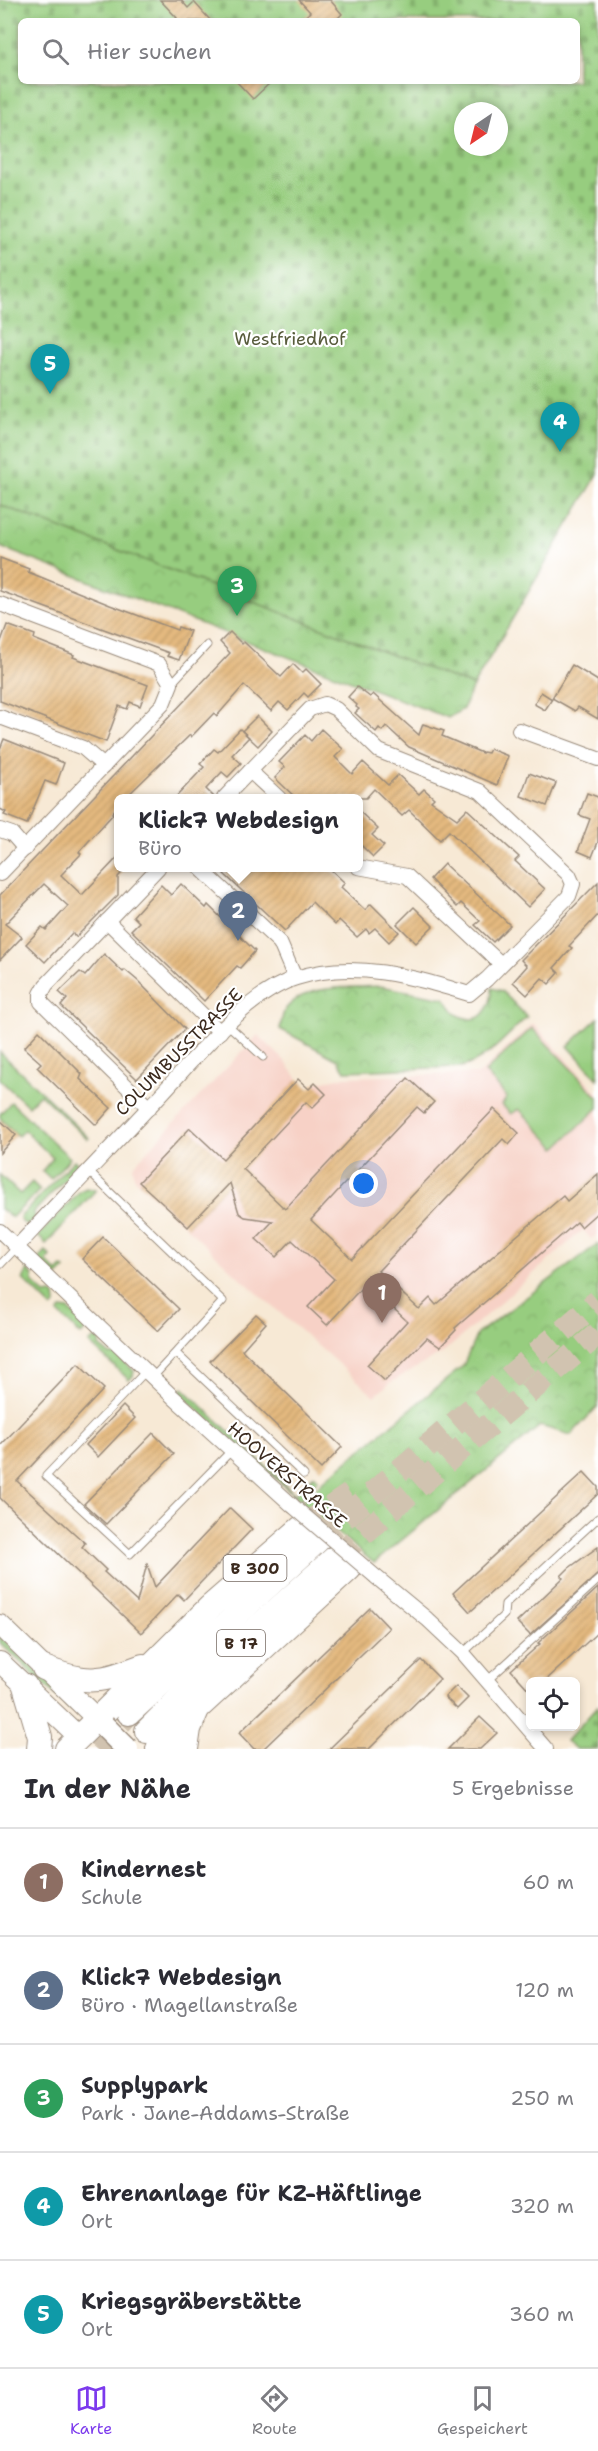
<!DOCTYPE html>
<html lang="de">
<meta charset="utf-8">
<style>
:root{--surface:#fff;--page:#f2f2f3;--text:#2b2b33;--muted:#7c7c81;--line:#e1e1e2;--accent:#7c3aed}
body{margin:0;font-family:"Shantell Sans",sans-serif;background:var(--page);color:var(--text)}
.controls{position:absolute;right:18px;bottom:18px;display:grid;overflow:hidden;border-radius:9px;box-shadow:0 3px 9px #0003}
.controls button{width:54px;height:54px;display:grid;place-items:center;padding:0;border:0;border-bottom:2px solid var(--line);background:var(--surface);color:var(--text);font:30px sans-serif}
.compass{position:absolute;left:454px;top:102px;width:54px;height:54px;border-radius:50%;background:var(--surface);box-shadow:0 3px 9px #0003;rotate:215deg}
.you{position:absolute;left:364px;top:1184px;width:21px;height:21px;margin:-15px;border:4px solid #fff;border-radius:50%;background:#1a73e8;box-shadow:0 0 0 9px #1a73e833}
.badge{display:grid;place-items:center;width:39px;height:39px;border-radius:50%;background:var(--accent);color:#fff;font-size:20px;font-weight:700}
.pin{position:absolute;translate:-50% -50px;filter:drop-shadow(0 2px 3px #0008)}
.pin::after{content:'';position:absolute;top:32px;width:21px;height:18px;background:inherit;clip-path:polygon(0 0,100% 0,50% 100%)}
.popup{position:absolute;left:114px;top:794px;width:249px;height:78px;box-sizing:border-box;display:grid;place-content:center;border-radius:9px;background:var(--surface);filter:drop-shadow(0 2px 4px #0005);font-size:20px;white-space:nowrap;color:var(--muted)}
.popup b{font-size:22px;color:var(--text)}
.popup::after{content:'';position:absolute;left:50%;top:100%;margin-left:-12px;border:12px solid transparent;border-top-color:var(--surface)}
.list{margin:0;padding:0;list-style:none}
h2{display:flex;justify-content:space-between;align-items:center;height:78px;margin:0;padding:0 24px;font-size:26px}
h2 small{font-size:20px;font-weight:400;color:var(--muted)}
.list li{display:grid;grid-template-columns:39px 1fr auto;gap:18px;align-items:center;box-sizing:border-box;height:108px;padding:0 24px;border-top:2px solid var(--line)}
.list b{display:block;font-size:22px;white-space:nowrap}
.list p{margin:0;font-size:20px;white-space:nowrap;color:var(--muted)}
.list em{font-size:20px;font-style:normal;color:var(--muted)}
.icon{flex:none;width:33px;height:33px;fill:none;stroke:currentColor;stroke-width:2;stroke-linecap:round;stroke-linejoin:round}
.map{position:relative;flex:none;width:598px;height:1749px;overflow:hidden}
.search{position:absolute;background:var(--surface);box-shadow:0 3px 9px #0003;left:18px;right:18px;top:18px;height:66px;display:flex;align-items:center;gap:15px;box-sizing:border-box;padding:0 21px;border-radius:9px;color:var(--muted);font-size:22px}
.sheet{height:618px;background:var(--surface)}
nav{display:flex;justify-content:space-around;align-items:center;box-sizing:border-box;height:84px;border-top:2px solid var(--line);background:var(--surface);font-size:16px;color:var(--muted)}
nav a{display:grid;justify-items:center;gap:3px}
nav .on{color:var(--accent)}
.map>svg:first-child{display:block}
.built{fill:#f7d1c6}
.grass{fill:#97cd7f;stroke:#697c4e;stroke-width:1.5}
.cemetery{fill:url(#cemetery-stones);stroke:#697c4e;stroke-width:1.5;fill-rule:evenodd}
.park{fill:url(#park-crowns);stroke:#697c4e;stroke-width:1.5}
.building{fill:url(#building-hatch)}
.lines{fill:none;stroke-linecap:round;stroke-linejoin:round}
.trunk-tunnel{stroke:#d1c3b0;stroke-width:24;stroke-dasharray:24 12;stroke-linecap:butt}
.service-casing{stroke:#998a7a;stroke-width:9}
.minor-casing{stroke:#998a7a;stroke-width:16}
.secondary-casing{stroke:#998a7a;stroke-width:22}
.trunk-casing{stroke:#998a7a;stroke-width:26}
.service{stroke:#fff;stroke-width:7}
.minor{stroke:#fff;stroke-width:14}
.secondary{stroke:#fff;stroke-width:20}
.trunk{stroke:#fff;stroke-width:24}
.minor-bridge-casing{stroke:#998a7a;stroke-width:16;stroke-linecap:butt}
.primary-bridge-casing{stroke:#998a7a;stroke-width:25;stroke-linecap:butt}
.minor-bridge{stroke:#fff;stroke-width:14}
.primary-bridge{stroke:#fff;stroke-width:22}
.labels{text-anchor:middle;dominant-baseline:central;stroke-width:4.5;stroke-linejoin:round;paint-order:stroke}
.shield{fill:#fff;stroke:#766a62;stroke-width:1.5}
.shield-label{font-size:16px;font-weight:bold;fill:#3b2a1e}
.park-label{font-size:18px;fill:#575b3b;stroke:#fff}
.street-label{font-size:18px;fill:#3b2a1e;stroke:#fff}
</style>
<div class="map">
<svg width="598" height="1749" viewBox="0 0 598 1749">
<defs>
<pattern id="cemetery-stones" width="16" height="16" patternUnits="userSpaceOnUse" patternTransform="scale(1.5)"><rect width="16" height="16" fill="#97cd7f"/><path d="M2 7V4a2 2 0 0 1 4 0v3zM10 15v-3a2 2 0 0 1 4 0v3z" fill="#83b06d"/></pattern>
<pattern id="park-crowns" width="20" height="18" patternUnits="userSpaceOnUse" patternTransform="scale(1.5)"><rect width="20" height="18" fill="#97cd7f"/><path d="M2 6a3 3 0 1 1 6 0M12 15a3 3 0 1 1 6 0" fill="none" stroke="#83b06d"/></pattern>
<pattern id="building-hatch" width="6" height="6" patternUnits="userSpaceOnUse" patternTransform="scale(1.5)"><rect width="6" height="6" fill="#e4b97f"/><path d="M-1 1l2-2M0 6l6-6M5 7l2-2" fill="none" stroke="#c49f6d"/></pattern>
</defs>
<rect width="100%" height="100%" fill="#fff"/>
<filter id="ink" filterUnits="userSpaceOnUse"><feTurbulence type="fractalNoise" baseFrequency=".0167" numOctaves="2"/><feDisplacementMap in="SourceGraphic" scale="12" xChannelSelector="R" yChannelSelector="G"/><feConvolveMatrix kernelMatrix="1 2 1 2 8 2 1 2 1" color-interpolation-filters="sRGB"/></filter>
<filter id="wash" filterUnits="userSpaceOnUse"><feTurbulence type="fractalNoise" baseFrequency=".008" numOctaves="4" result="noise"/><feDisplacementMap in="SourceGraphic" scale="24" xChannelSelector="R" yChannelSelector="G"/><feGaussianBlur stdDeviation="1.35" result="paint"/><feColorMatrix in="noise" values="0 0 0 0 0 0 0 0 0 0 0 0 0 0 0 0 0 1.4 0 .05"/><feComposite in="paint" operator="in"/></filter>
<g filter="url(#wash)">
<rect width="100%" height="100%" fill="#f7e9d5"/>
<polygon class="built" points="533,1023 598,1093 598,1234 591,1239 583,1230 444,1352 391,1382 375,1396 239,1277 138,1182 134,1176 133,1166 258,1035 285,1061 298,1079 309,1089 315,1083 343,1077 479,1074"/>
<g class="grass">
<polygon points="598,1018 598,1079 568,1046"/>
<polygon points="532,1028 598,1097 598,1108 556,1148 519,1109 511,1114 502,1105 507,1097 485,1072"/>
<polygon points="0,1052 89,1138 87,1139 40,1094 28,1106 0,1080"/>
<polygon points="11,1102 70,1158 51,1179 42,1171 53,1158 24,1130 18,1136 0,1118 0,1114"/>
<polygon points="74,1160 82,1168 76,1174 72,1172 34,1212 35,1218 27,1226 20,1220 21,1216"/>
<polygon points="0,1175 20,1194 32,1182 40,1190 12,1217 0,1209"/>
<polygon points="86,1188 96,1190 46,1244 38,1236 80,1191"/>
<polygon points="46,1251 50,1256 46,1261 57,1272 62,1267 65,1269 57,1277 38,1260"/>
<polygon points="28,1270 33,1276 33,1283 45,1294 52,1293 55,1296 56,1304 52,1308 23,1279"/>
<polygon points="61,1309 69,1310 84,1324 85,1331 81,1335 58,1313"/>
<polygon points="94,1339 100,1339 99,1346 110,1355 117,1355 134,1371 133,1376 129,1380 89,1343"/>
<polygon points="183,1388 295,1494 314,1475 318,1479 300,1500 179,1393"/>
<polygon points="0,1636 73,1705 70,1709 0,1643"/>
</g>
<g class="cemetery">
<path d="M 0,0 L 598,0 L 598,474 L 473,686 L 0,505 ZM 21,21 L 577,21 L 577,81 L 21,81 ZM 463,111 L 499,111 L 499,147 L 463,147 Z"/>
<polygon points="598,1706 598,1749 576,1749 566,1741"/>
</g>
<g class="park">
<polygon points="0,505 473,686 463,709 448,718 0,547"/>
<path d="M 380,986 L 444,998 C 450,1003 453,1012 460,1016 C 482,1027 492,1005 492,988 L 502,991 L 527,1017 C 507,1035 487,1061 461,1067 L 345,1071 L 338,1060 L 280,1029 C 281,1024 282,1015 285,1010 C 305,983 349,988 380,986 Z"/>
<polygon points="598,1244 598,1406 571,1435 540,1426 374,1563 301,1503 323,1481 463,1366 477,1334"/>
</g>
<g id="blocks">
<g class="building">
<polygon points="160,0 181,0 188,8 194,2 211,21 173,21 177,18"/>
<polygon points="299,0 330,0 342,14 335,21 301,21 310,12"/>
<polygon points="236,81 272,81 253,99"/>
<polygon points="0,558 29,569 28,572 110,605 177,630 178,627 190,631 179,660 167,656 169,653 0,591"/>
<polygon points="7,625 35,635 34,639 74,655 73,657 148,685 140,706 130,702 127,709 119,706 106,742 0,701 0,644"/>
<polygon points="230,632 242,644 244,642 281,677 293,664 302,673 306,669 321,684 308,697 304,693 288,710 279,702 271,711 244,685 217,716 214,713 191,737 190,735 125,798 118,798 118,806 112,813 113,814 79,852 81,854 61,875 82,895 118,857 118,867 127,867 118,877 118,895 76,937 72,933 45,962 26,944 42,927 46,930 68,906 44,884 5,924 22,937 0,960 0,895 230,653 220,642"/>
<polygon points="572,665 598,681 598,719 578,707 575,711 552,698"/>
<polygon points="357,687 370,697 373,694 419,735 423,724 444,731 442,736 482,753 483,752 488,753 490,749 508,756 497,785 409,747 386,726 382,731 379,728 376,732 355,713 359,709 356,707 357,705 348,697"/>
<polygon points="541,692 552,699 545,710 534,704"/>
<polygon points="257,716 272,731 258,746 242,731"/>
<polygon points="240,729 249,737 232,755 241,763 228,777 222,772 206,789 215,798 175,798 204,767 200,764 214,749 218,752"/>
<polygon points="321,729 343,749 335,757 352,774 363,762 388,785 398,775 419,794 424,789 434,798 431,801 457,819 467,809 519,857 515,861 545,889 528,907 449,831 440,840 409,810 402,816 374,789 366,798 296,798 275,778 285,767 279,762 305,735 311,741"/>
<polygon points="4,739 64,763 56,785 45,781 27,824 4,815 6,812 0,809 0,749"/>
<polygon points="529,773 556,783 547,806 521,796"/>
<polygon points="587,793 598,797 598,842 592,857 578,851 590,819 579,815"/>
<polygon points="358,810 378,829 372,835 384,846 373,857 362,846 358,850"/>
<polygon points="444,864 510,925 493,942 475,925 480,921 461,903 457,907 430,879"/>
<polygon points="230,867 328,867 345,883 341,887 365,910 371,904 399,932 389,942 375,928 369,933 366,929 357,937 339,920 335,925 312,902 285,931 224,874"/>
<polygon points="598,882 598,915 569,946 572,948 554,968 559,973 549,984 542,978 527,995 513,982 527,966 521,960"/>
<polygon points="181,884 206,908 208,905 255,951 240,968 237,966 204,1001 131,930 139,922 133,916 161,885 171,895"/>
<polygon points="414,907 433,926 416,943 397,924"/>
<polygon points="104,954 123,972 125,970 138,981 185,1029 137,1079 61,1006 67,999 59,992 80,972 85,976"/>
<polygon points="39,1031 82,1074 80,1079 111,1108 96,1125 37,1067 41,1063 24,1048"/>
<polygon points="408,1078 434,1102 424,1113 417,1107 358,1170 373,1173 369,1188 346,1182 311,1220 352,1259 494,1109 519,1133 509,1145 503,1139 378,1271 419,1309 430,1298 436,1305 563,1196 567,1201 598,1174 598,1212 581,1227 577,1222 455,1328 456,1330 440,1347 427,1338 385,1381 367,1365 407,1321 366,1283 327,1325 308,1307 334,1279 292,1240 276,1257 256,1239 273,1221 245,1217 239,1213 230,1183 188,1227 139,1182 190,1128 223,1159 298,1079 309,1089 315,1083 326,1094 312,1108 306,1102 243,1169 285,1209"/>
<polygon points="0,1120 16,1135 0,1153"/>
<polygon points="103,1237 179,1309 158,1331 82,1259"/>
<polygon points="256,1314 266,1323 242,1350 342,1447 321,1469 210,1361"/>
<polygon points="78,1364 104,1389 17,1481 85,1543 82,1547 106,1570 104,1572 116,1583 137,1602 147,1564 155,1587 230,1508 252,1529 184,1600 178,1594 141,1633 0,1498 0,1446"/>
<polygon points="123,1406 135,1418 98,1457 86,1445"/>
<polygon points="153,1433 174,1454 106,1524 84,1504"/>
<polygon points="584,1472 598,1487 598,1494 470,1612 453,1593"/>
<polygon points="598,1547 598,1574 530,1635 517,1622 563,1578 561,1576 569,1568"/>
<polygon points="598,1588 598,1632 544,1682 531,1682 531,1692 511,1670 540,1644 538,1643"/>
<polygon points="370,1608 389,1628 263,1749 254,1749 239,1733"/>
<polygon points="421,1660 440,1679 369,1749 329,1749"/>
<polygon points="456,1686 468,1698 457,1709 445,1697"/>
<polygon points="480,1717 497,1733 480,1749 448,1749"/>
</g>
</g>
</g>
<g filter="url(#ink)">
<use href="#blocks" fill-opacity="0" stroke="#998a7a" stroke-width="1.5"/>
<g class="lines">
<g class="trunk-tunnel">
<polyline points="301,1528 354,1492"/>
<polyline points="317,1541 598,1301"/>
<polyline points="336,1557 462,1448 598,1334"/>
<polyline points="96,1749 129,1713"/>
</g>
<defs>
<g id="service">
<polyline points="171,684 207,645"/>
<polyline points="228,1025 263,1057"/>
<polyline points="88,1171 223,1301 153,1377"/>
<polyline points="0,1265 17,1247"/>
<polyline points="176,1353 304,1475"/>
<polyline points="146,1371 46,1476 130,1554 231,1451"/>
<polyline points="463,1653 504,1615 505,1604 598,1518"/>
<polyline points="488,1680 598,1580"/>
</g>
<g id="minor">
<polyline points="0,604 159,664 171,684 163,704 0,874"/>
<polyline points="0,717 83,748 104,766"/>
<polyline points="519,730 598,759"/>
<polyline points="250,771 279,798"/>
<polyline points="0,830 12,834 25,849"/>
<polyline points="358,867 407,876 501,964"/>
<polyline points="200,868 280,943 295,978"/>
<polyline points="107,921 220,1032"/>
<polyline points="149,1108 41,1002 41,994 46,985 158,868"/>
<polyline points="0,1231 173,1397 293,1506"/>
<path d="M 17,1247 C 61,1199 106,1153 151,1105 C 189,1066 244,994 296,978 C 354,959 413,977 469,994 L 487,979 L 569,896 L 573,884 L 569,875 L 480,791 L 379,751 L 336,709 L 325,704 L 310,709 L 224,798"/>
<polyline points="376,1577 427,1619 463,1653 546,1749"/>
</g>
<g id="secondary">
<polyline points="0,1625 97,1719"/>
<polyline points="0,1662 79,1737"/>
</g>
<g id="trunk">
<path d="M 44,1668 C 87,1685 100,1682 143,1666"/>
<polyline points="25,1686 40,1737 39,1749"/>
<polyline points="129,1713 317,1541"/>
<polyline points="147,1731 193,1685 336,1557"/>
<polyline points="67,1749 210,1607 301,1528"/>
<polyline points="158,1749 199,1707 349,1569"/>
<polyline points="186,1749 189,1729 196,1712"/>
</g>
</defs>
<use href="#service" class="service-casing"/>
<use href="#minor" class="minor-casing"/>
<use href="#secondary" class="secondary-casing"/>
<use href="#trunk" class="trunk-casing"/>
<use href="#service" class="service"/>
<use href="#minor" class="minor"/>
<use href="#secondary" class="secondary"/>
<use href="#trunk" class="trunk"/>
<defs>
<polyline id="minor-bridge" points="293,1506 376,1577"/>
<polyline id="primary-bridge" points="104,1726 127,1749"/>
</defs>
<use href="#minor-bridge" class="minor-bridge-casing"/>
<use href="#primary-bridge" class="primary-bridge-casing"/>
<use href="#minor-bridge" class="minor-bridge"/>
<use href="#primary-bridge" class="primary-bridge"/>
</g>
</g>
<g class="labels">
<g class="shield">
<rect x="223.5" y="1555" width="63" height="26" rx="4.5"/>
<rect x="217" y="1630" width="48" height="26" rx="4.5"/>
</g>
<g class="shield-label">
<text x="255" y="1568">B 300</text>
<text x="241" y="1643">B 17</text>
</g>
<g class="park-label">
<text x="290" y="339">Westfriedhof</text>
</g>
<g class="street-label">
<text transform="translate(179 1052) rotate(-45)">COLUMBUSSTRASSE</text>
<text transform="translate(287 1475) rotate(41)">HOOVERSTRASSE</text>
</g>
</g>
</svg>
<div class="controls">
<button><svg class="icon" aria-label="locate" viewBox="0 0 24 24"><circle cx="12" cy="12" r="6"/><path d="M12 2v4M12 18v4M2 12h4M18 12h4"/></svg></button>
</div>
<svg class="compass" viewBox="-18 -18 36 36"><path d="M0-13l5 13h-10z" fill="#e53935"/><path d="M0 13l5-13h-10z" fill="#7c7c81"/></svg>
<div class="you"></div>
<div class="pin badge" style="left:382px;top:1323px;background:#8d6e63">1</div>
<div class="pin badge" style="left:238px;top:941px;background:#5c6f8a">2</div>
<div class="popup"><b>Klick7 Webdesign</b>Büro</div>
<div class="pin badge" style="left:237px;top:616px;background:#2e9e5b">3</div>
<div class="pin badge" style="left:560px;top:452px;background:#0f9aa8">4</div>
<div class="pin badge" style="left:50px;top:394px;background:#0f9aa8">5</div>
<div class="search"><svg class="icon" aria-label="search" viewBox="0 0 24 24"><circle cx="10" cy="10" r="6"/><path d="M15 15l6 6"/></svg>Hier suchen</div>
</div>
<section class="sheet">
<h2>In der Nähe<small>5 Ergebnisse</small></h2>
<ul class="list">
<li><span class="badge" style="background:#8d6e63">1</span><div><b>Kindernest</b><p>Schule</p></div><em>60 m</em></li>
<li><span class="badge" style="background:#5c6f8a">2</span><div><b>Klick7 Webdesign</b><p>Büro · Magellanstraße</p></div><em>120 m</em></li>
<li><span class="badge" style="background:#2e9e5b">3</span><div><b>Supplypark</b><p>Park · Jane-Addams-Straße</p></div><em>250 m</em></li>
<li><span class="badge" style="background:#0f9aa8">4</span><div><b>Ehrenanlage für KZ-Häftlinge</b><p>Ort</p></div><em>320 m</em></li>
<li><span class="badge" style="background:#0f9aa8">5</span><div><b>Kriegsgräberstätte</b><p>Ort</p></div><em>360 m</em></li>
</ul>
</section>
<nav>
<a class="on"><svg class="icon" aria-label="map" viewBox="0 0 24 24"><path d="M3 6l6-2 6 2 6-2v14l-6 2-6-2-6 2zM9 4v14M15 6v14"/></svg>Karte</a>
<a><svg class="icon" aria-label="directions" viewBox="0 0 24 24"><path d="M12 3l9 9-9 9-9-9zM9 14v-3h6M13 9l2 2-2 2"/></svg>Route</a>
<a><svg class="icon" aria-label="saved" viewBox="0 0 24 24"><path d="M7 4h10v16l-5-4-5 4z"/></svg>Gespeichert</a>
</nav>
